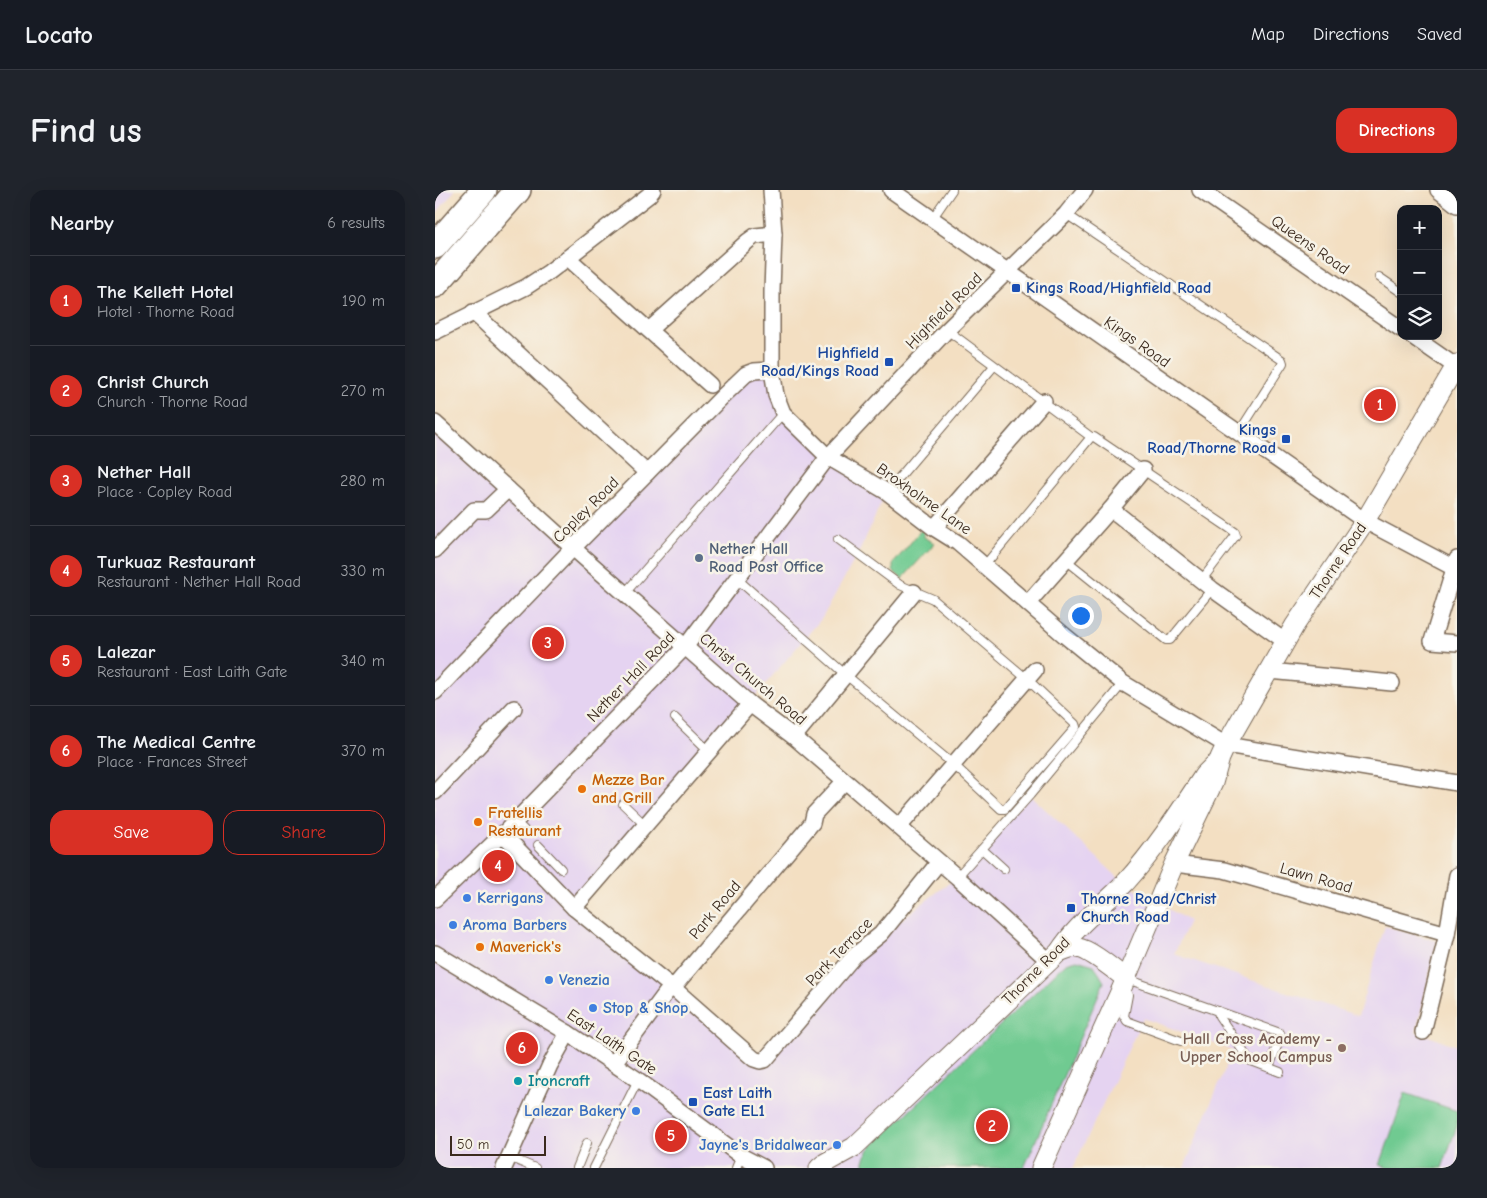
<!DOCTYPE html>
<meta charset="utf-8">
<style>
:root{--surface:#171b24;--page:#20242c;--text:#f1f3f6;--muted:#9ea1a6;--line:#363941;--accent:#d93025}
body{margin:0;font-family:"Comic Neue",sans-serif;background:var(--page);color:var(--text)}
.controls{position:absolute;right:15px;top:15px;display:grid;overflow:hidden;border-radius:10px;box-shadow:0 5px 20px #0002}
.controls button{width:45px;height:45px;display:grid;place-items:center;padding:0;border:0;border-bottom:1px solid var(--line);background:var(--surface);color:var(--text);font:25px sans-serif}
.scale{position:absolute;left:15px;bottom:12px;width:96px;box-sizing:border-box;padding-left:5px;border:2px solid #3b2a1e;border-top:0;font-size:14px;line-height:18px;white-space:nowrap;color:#3b2a1e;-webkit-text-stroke:4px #f7f3e8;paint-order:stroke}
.you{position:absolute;left:645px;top:425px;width:18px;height:18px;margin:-12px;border:4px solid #fff;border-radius:50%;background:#1a73e8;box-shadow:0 0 0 8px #1a73e833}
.badge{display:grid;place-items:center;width:32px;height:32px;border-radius:50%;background:var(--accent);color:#fff;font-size:16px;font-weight:700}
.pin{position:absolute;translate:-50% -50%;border:2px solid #fff;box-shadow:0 1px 5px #0006}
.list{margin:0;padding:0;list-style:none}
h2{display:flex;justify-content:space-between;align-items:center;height:65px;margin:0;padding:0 20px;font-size:21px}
h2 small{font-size:16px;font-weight:400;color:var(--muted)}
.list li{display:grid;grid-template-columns:32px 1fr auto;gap:15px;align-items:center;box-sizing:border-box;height:90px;padding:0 20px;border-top:1px solid var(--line)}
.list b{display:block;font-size:19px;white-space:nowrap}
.list p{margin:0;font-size:16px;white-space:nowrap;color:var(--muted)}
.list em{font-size:16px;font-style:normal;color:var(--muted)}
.actions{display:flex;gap:10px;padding:15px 20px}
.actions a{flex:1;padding:11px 0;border:1px solid var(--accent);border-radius:15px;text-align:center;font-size:18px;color:var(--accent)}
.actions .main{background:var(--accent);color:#fff}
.icon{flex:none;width:28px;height:28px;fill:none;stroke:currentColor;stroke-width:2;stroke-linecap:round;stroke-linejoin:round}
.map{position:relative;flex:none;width:1022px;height:978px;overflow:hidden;border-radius:15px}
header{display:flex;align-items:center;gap:30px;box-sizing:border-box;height:70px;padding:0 25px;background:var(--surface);border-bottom:1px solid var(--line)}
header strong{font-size:24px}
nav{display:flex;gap:28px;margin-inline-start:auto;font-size:18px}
.intro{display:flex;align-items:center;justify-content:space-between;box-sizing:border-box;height:120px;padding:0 30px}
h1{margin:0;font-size:35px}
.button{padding:12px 22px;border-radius:15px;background:var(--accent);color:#fff;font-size:18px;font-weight:700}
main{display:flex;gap:30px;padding:0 30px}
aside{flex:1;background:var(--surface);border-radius:15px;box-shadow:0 5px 20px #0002}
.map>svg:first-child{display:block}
.built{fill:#e5d3f1}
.green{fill:#70ca91;stroke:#567a58}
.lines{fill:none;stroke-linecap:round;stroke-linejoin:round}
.service-casing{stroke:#7b6957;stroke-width:10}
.minor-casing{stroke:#7b6957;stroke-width:18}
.tertiary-casing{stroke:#7b6957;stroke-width:21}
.trunk-casing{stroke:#7b6957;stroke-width:28}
.service{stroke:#fff;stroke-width:8}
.minor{stroke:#fff;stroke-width:15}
.tertiary{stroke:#fff;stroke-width:19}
.trunk{stroke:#fff;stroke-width:25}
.transit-dot{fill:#1a4fb4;stroke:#f7f3e8;stroke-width:2}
.service-dot{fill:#5c6f8a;stroke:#f7f3e8;stroke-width:2}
.food-dot{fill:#e8710a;stroke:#f7f3e8;stroke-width:2}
.shop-dot{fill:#3f7fe0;stroke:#f7f3e8;stroke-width:2}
.education-dot{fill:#8d6e63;stroke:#f7f3e8;stroke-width:2}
.culture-dot{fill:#0f9aa8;stroke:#f7f3e8;stroke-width:2}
.labels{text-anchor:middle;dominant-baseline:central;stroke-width:5;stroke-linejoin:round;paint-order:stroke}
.street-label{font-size:16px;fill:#3b2a1e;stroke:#f7f3e8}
.transit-label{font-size:16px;font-weight:bold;fill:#164399;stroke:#f7f3e8;text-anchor:start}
.service-label{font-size:16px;font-weight:bold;fill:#4e5e75;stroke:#f7f3e8;text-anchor:start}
.food-label{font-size:16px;font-weight:bold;fill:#c56008;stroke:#f7f3e8;text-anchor:start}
.shop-label{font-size:16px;font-weight:bold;fill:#366cbe;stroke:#f7f3e8;text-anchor:start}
.education-label{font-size:16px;font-weight:bold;fill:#785e54;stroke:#f7f3e8;text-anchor:end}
.culture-label{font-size:16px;font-weight:bold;fill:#0d838f;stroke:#f7f3e8;text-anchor:start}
</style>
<header>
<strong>Locato</strong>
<nav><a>Map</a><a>Directions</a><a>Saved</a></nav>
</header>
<div class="intro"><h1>Find us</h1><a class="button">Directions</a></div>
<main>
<aside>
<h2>Nearby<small>6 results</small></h2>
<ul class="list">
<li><span class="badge">1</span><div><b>The Kellett Hotel</b><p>Hotel · Thorne Road</p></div><em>190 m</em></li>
<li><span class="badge">2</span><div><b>Christ Church</b><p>Church · Thorne Road</p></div><em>270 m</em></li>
<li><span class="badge">3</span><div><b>Nether Hall</b><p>Place · Copley Road</p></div><em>280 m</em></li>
<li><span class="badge">4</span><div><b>Turkuaz Restaurant</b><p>Restaurant · Nether Hall Road</p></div><em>330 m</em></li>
<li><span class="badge">5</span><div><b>Lalezar</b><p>Restaurant · East Laith Gate</p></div><em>340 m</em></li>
<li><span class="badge">6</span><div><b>The Medical Centre</b><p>Place · Frances Street</p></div><em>370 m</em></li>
</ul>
<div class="actions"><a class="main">Save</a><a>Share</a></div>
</aside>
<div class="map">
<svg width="1022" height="978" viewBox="0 0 1022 978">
<rect width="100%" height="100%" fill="#f7f3e8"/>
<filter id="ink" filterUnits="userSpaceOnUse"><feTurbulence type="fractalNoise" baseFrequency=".02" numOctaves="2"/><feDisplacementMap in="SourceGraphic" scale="10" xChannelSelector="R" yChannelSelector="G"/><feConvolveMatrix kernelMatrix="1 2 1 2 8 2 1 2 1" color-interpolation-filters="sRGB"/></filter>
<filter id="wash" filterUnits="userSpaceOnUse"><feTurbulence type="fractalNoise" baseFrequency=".0096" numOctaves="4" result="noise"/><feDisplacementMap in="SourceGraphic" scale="20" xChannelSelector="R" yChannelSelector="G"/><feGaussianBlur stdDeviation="1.12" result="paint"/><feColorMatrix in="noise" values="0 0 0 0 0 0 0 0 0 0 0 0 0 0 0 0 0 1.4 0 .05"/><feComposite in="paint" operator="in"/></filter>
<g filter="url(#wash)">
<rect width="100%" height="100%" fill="#f3dfc2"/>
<g class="built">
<polygon points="0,0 20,0 0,25"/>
<polygon points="337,180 348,223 393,267 448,309 426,358 387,428 139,718 325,871 433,755 522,687 595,605 689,693 754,731 739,764 923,826 950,736 1002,751 981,842 1022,856 1022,978 749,978 798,860 708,828 638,978 0,978 0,233 138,357 311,184"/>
</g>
<g class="green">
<polygon points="486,340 489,342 489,347 500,353 467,389 458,381 458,374"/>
<polygon points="642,770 659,775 669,792 589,978 429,978 429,971 434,959 631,773"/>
<polygon points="970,903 1022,921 1022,936 1007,978 954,978 945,975"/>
</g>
</g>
<g filter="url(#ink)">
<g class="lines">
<defs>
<g id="service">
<polyline points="631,24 847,170 848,173 803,244"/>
<polyline points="497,29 517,0"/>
<polyline points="944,87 966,102"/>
<polyline points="512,140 656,247"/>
<polyline points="452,302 559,176"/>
<polyline points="631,370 731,450 735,450 777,399"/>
<polyline points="550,375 656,247 659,247 800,342 801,345 766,391"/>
<polyline points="301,388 411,485 519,575 566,619 570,619 641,537 640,534 592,489 498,409 465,395 403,349"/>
<polyline points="190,403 348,223"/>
<polyline points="240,528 274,561"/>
<polyline points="188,614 210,635"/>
<polyline points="80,631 90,641"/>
<polyline points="103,655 126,679"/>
<polyline points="547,659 569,679"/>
<polyline points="522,687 595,605 688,493"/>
<polyline points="692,789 845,843 846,846 834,877"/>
<polyline points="689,802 693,805 689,826 692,831 746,851"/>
<polyline points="783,821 784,826 814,870 845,882"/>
<polyline points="74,967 100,978"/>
<polyline points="142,978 152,953"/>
<polyline points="159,978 203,890"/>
<polyline points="301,978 306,966"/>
</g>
<g id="minor">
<polyline points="336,0 339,44 337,101 337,180 341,205 348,223 393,267 452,302 499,338 523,353 629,445 688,493 791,555 1022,593"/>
<polyline points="456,0 930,331 1019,378"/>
<polyline points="765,0 966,139"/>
<polyline points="1003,0 1022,15"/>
<polyline points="133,68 275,195"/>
<polyline points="38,122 212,283"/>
<polyline points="214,140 313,51 320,46 339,44"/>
<polyline points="0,142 91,97 114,82 214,5 218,0"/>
<polyline points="977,146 1020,176"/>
<polyline points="0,233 138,358 315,514 359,547 522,687 614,771"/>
<polyline points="676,319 777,399 851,452"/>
<polyline points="499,338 609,211"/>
<polyline points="0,360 39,320 51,320 73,299"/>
<polyline points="1022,369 997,451 1022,453"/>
<polyline points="593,413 676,319 708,280"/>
<polyline points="835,481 957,493"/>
<polyline points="0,502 138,358 287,207 311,184 319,181 337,180"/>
<polyline points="359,547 479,402"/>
<polyline points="0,602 79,518"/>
<polyline points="464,637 600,480"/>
<polyline points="68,644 139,718 237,797 319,869 325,871 330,870 419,766 446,744 504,672"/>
<polyline points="739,674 789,680 1012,744"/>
<polyline points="0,709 68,644 251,456 393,267 512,140 631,24 650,0"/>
<polyline points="139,718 315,514"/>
<polyline points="0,763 133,843 203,890 306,966 329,978"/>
<polyline points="988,842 1012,744 1022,685"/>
<polyline points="179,873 231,803 242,793 377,633 379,624 409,592"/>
<polyline points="69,978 115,875 133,843"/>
</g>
<g id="tertiary">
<path d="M 624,762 C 630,760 637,756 643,758 C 656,760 679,780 690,788"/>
<path d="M 384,978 L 390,973 L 419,957 L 624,762 C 641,735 668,716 690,693 C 720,660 744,623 769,585 L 779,575"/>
<polyline points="606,978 686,800 739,674 778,593 785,568 791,555 860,435 930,331 1022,174"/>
</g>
<g id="trunk">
<polyline points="0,56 49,0"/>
<polyline points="0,95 83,0"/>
</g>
</defs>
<use href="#service" class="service-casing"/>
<use href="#minor" class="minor-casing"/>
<use href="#tertiary" class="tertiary-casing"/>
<use href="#trunk" class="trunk-casing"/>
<use href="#service" class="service"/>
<use href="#minor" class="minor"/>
<use href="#tertiary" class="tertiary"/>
<use href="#trunk" class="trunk"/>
</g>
</g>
<g class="transit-dot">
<rect x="576" y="93" width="10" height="10" rx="2.5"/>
<rect x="449" y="167" width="10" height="10" rx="2.5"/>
<rect x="846" y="244" width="10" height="10" rx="2.5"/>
<rect x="631" y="713" width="10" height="10" rx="2.5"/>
<rect x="253" y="907" width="10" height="10" rx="2.5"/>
</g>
<circle class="service-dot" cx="264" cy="368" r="5"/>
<g class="food-dot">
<circle cx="147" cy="599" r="5"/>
<circle cx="43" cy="632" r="5"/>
<circle cx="45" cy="757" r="5"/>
</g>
<g class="shop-dot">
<circle cx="32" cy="708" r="5"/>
<circle cx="18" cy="735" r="5"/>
<circle cx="114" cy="790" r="5"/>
<circle cx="158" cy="818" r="5"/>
<circle cx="201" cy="921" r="5"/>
<circle cx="402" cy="955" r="5"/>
</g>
<circle class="education-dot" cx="907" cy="858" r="5"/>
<circle class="culture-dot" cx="83" cy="891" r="5"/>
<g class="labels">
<g class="street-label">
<text transform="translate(875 55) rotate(35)">Queens Road</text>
<text transform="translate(509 121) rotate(-45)">Highfield Road</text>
<text transform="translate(702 152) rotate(35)">Kings Road</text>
<text transform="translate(489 309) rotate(35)">Broxholme Lane</text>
<text transform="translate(151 320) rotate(-45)">Copley Road</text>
<text transform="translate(903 371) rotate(-56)">Thorne Road</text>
<text transform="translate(196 487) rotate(-46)">Nether Hall Road</text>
<text transform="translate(318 489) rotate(40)">Christ Church Road</text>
<text transform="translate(881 688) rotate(16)">Lawn Road</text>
<text transform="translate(280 720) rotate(-50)">Park Road</text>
<text transform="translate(404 762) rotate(-46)">Park Terrace</text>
<text transform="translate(601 781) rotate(-45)">Thorne Road</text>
<text transform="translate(177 852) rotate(34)">East Laith Gate</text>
</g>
<g class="transit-label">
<text x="591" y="98">Kings Road/Highfield Road</text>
<text x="444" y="163" text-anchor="end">Highfield<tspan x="444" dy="18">Road/Kings Road</tspan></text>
<text x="841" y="240" text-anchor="end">Kings<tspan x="841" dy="18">Road/Thorne Road</tspan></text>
<text x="646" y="709">Thorne Road/Christ<tspan x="646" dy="18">Church Road</tspan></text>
<text x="268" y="903">East Laith<tspan x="268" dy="18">Gate EL1</tspan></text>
</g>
<g class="service-label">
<text x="274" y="359">Nether Hall<tspan x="274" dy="18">Road Post Office</tspan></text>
</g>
<g class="food-label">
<text x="157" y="590">Mezze Bar<tspan x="157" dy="18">and Grill</tspan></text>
<text x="53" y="623">Fratellis<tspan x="53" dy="18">Restaurant</tspan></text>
<text x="55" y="757">Maverick's</text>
</g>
<g class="shop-label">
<text x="42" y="708">Kerrigans</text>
<text x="28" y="735">Aroma Barbers</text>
<text x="124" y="790">Venezia</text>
<text x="168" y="818">Stop &amp; Shop</text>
<text x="191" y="921" text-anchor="end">Lalezar Bakery</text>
<text x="392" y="955" text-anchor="end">Jayne's Bridalwear</text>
</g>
<g class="education-label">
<text x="897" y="849">Hall Cross Academy -<tspan x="897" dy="18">Upper School Campus</tspan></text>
</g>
<g class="culture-label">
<text x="93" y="891">Ironcraft</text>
</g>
</g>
</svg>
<div class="controls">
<button>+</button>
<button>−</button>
<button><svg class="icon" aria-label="layers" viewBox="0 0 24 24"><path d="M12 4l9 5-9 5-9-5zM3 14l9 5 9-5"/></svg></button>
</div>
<div class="scale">50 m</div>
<div class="you"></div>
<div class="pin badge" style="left:945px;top:215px">1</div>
<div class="pin badge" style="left:557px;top:936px">2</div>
<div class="pin badge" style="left:113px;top:453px">3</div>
<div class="pin badge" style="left:63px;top:676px">4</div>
<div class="pin badge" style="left:236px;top:946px">5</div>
<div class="pin badge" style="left:87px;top:858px">6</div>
</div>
</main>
